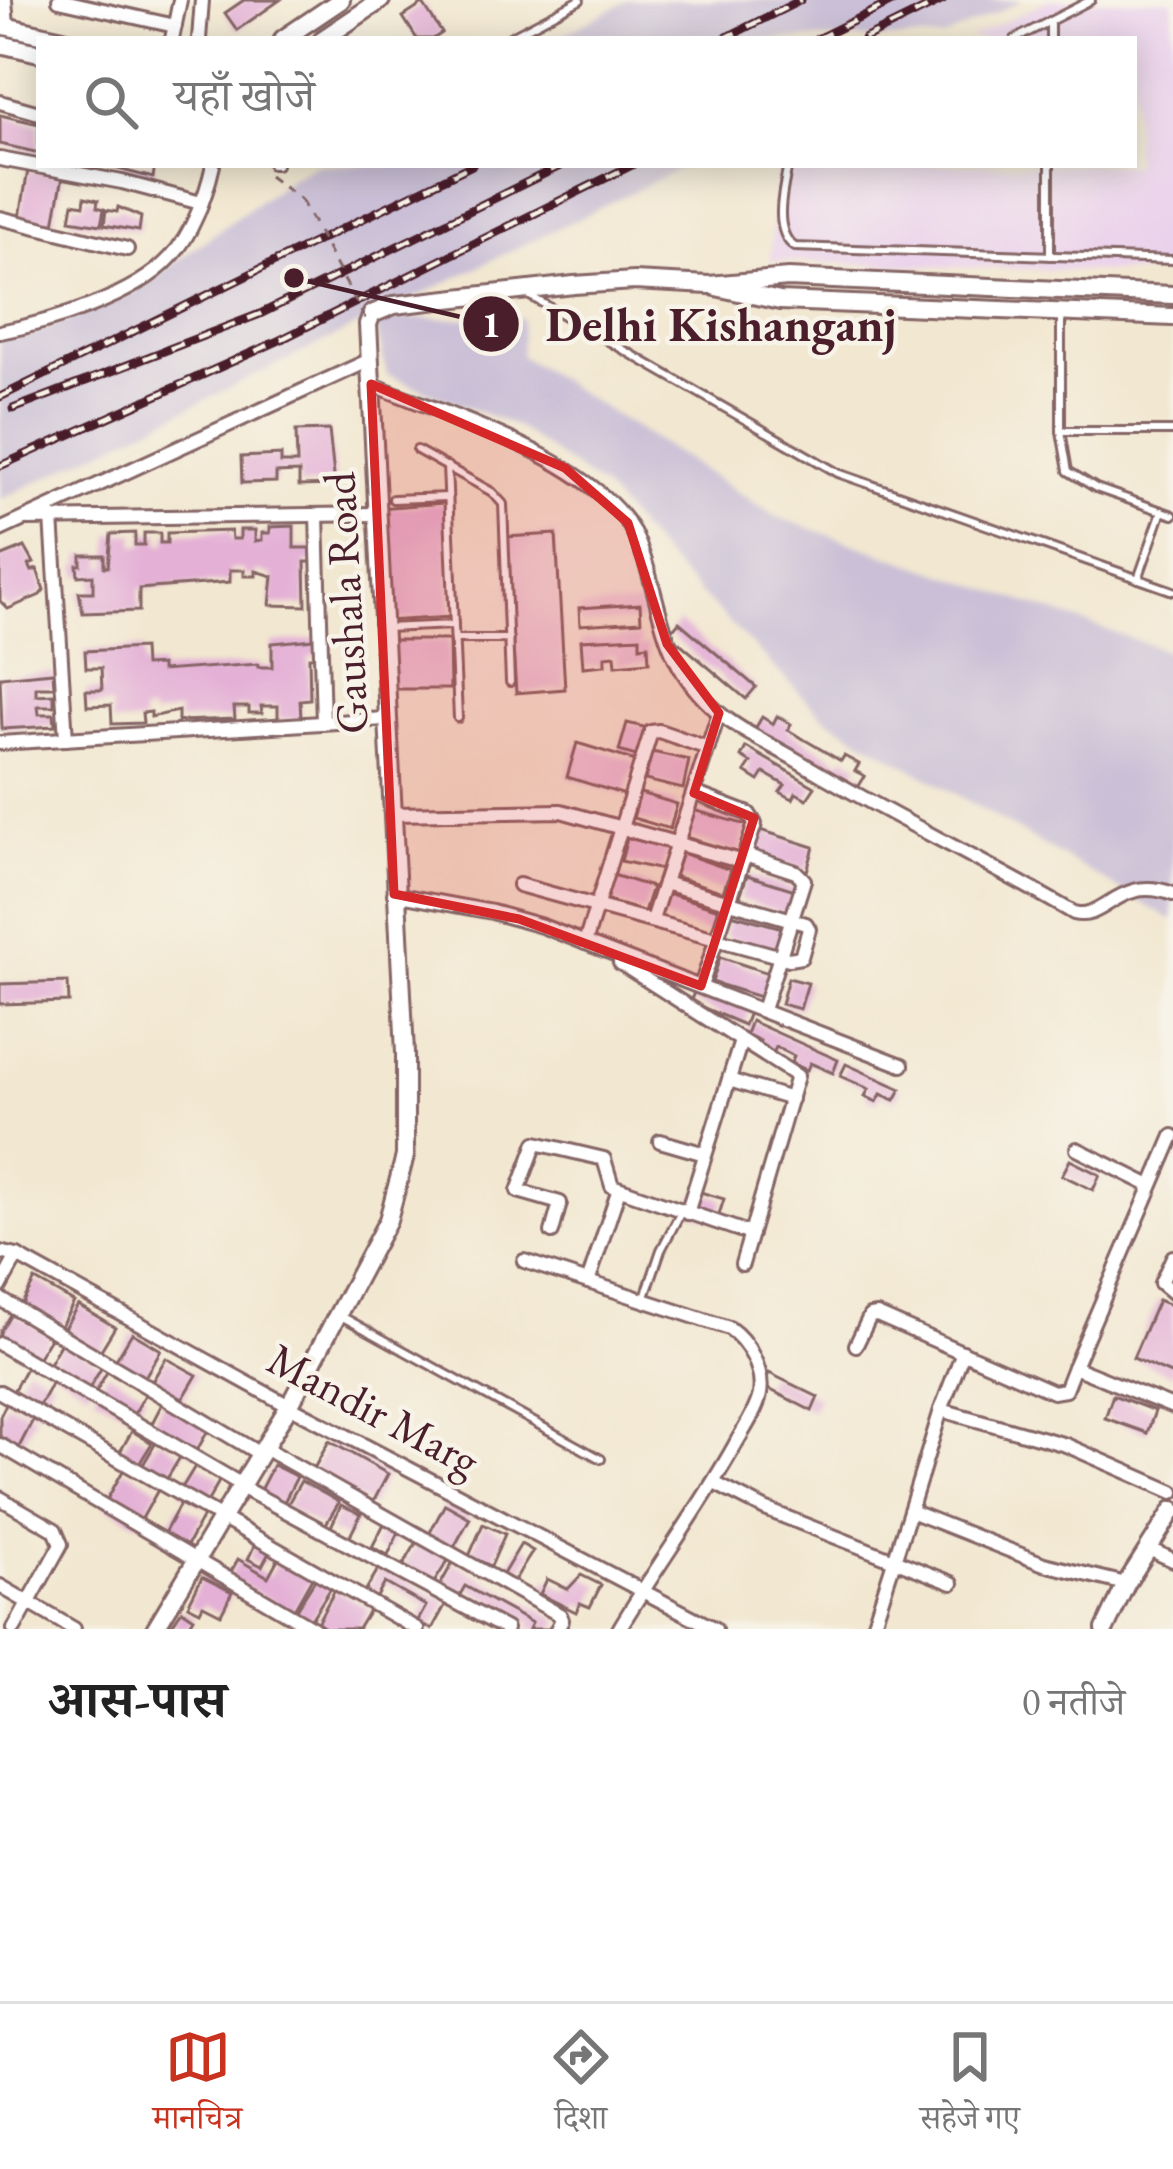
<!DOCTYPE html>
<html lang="hi">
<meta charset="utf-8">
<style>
:root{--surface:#fff;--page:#f2f2f2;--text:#222;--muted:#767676;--line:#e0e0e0;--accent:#c8321e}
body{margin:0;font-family:"EB Garamond","Noto Serif Devanagari",serif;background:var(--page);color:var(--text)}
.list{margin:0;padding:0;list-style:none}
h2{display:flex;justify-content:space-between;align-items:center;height:156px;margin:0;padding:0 48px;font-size:51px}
h2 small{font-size:39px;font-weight:400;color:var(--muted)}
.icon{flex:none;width:66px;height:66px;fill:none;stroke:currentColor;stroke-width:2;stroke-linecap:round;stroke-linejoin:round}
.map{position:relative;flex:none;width:1173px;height:1629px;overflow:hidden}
.search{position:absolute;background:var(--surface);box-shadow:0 6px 30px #0003;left:36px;right:36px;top:36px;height:132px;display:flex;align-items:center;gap:30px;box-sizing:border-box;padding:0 42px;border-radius:0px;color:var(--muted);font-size:45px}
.sheet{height:372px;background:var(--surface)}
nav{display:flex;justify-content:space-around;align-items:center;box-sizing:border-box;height:168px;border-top:3px solid var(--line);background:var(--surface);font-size:33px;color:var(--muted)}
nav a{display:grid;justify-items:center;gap:6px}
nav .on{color:var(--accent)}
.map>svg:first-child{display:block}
.built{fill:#ead1ec}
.industrial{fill:#cabfd6}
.building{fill:#e4b0d6}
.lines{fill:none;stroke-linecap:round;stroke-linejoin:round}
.lane-casing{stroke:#856565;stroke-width:12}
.street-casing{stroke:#856565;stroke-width:18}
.secondary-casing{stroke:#856565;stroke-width:22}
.path{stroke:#856565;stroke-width:3;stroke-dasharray:9 9;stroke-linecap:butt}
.lane{stroke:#fff;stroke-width:6}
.street{stroke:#fff;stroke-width:12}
.secondary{stroke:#fff;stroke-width:16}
.rail-casing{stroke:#4a1f2b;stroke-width:9}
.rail{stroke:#f7f3e8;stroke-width:4.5;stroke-dasharray:14;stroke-linecap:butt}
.path-bridge{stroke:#856565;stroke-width:3;stroke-dasharray:9 9;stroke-linecap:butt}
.marked{fill:#d62828;fill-opacity:0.2;stroke:#d62828;stroke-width:9;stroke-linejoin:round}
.labels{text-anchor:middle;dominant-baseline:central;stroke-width:9;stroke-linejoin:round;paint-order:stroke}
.street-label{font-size:45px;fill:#4a1f2b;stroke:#f7f3e8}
.leader{fill:none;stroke:#4a1f2b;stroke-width:4.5}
.callout-dot{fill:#4a1f2b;stroke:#f7f3e8;stroke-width:4.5}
.mark-label{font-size:36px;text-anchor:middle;font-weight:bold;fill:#fff}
.callout-label{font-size:48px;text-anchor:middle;font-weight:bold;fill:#4a1f2b;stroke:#f7f3e8;stroke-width:9;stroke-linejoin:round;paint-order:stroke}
</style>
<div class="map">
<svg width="1173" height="1629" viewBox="0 0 1173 1629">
<rect width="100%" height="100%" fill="#f7f3e8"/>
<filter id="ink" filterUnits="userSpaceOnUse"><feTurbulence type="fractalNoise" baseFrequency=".00833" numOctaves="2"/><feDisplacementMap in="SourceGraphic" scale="24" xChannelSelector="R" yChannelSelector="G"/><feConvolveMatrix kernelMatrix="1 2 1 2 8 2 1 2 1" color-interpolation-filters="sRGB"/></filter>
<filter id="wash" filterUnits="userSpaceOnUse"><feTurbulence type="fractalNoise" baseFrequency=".004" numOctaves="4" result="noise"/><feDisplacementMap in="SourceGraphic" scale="48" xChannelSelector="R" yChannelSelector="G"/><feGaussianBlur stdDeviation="2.7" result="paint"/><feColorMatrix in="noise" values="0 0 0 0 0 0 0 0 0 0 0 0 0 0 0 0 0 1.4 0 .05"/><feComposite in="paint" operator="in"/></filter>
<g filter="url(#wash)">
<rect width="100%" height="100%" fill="#f2e7d0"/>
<polygon class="built" points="1048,0 1173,0 1173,274 770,261 778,165 1134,165 1134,39 969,39"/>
<g class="industrial">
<polygon points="629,0 1022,0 943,39 555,39"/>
<polygon points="316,165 687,165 0,500 0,338 31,335 136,291 291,178"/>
<polygon points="522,318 521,356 777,517 1173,653 1173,921 824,717 663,557 604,489 517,427 387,375 376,324 391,319"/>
</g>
<g id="blocks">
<g class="building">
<polygon points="244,0 280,0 237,30 225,13"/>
<polygon points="423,4 442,33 433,39 417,39 403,17"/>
<polygon points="0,115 39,124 39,153 0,144"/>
<polygon points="103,165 155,165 153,178"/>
<polygon points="28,170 63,176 54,224 20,217"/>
<polygon points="85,197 98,200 97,207 104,209 101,225 70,220 73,203 84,205"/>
<polygon points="118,207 141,217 139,231 104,225 106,210 117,212"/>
<polygon points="329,430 335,485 299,486 299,472 276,473 276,482 242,483 241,457 281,455 281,463 297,463 296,431"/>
<polygon points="445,503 452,617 385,621 378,508"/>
<polygon points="294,526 294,548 316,548 317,562 305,562 306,606 270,605 273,576 256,571 256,576 244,576 244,570 230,570 230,582 139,589 139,611 83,613 79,592 93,592 93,575 78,576 77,565 81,565 81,555 104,555 104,567 108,567 111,534 135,533 135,545 144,545 144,533 160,533 160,543 167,543 167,533 231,531 232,539 240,539 240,530 255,530 255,541 262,540 262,533 270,533 270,527"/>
<polygon points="556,534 565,689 516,693 506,537"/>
<polygon points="25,547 34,563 29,565 32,571 37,569 44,590 40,595 8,609 0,601 0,557"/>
<polygon points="640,604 641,621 580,625 579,608"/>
<polygon points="679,622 756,687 746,699 669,634"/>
<polygon points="640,637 640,646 648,645 649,662 616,665 615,655 605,656 605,665 583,667 581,640"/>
<polygon points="314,639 320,641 320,656 309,657 310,699 300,700 301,719 278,719 278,706 261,706 262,713 249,713 249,707 234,707 235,719 178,721 178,711 151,717 151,712 142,713 143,723 112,724 111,705 87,706 86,690 102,690 101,668 86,668 85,651 143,648 144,666 161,665 161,671 258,664 258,667 272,667 272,643"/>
<polygon points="390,640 449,640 450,689 391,689"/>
<polygon points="53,672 54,687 36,687 36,695 54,694 54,706 38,706 39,714 54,714 55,726 2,729 0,677"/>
<polygon points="777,716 791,724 788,730 841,761 844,756 859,764 855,771 865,776 857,789 755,729 762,717 773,724"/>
<polygon points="627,723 648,728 639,757 619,751"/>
<polygon points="577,743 636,761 625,795 567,777"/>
<polygon points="746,747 815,787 807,799 796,793 793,799 780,792 785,785 764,773 759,781 745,772 751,763 741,757"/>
<polygon points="652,752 689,760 683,789 645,780"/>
<polygon points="640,793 677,804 670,829 633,818"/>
<polygon points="693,810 747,825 739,853 685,837"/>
<polygon points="757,829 814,847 807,871 749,853"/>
<polygon points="627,838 668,847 662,870 621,861"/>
<polygon points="682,853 731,870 723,892 674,876"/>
<polygon points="613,875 652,887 644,912 605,900"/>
<polygon points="747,875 798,891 790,915 739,899"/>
<polygon points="667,893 719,909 711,934 660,918"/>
<polygon points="731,914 786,929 779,952 724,936"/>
<polygon points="720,957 771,974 763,998 712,982"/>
<polygon points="788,978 808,983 800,1009 781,1004"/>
<polygon points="68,982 69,1002 0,1004 0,984"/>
<polygon points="696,988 750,1010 744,1025 690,1002"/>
<polygon points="751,1021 838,1060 833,1073 810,1063 807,1070 791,1063 794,1056 776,1047 772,1056 757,1049 760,1041 746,1034"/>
<polygon points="846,1064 901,1089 895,1100 881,1094 877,1102 865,1096 869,1089 840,1076"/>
<polygon points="1070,1160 1100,1175 1093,1190 1062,1175"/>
<polygon points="697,1191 724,1199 717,1221 690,1212"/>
<polygon points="35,1280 74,1302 58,1331 19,1309"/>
<polygon points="1158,1300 1173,1306 1173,1375 1133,1358"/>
<polygon points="78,1305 115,1327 98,1355 61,1333"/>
<polygon points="11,1313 51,1336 35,1362 0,1342 0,1332"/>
<polygon points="132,1333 161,1350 143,1380 114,1363"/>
<polygon points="62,1341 103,1365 88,1391 47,1367"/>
<polygon points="166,1358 197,1375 181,1402 150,1385"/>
<polygon points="27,1366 53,1380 36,1412 10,1397"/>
<polygon points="107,1372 146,1393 133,1416 94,1395"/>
<polygon points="769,1373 818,1397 812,1411 763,1386"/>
<polygon points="1113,1395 1155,1411 1147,1433 1105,1418"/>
<polygon points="164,1400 211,1425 195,1454 149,1429"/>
<polygon points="7,1402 35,1416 17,1451 0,1443 0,1416"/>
<polygon points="132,1431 152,1443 136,1469 117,1457"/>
<polygon points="158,1439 182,1454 165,1482 141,1468"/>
<polygon points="329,1441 388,1474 371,1506 311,1474"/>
<polygon points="197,1463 221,1478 205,1506 180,1491"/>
<polygon points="273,1465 297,1477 282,1506 258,1494"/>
<polygon points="124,1469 159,1488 139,1524 104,1505"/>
<polygon points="301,1481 339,1502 323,1529 286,1507"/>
<polygon points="180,1504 203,1516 184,1551 161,1539"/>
<polygon points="445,1504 470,1518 452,1551 427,1538"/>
<polygon points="341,1505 361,1514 348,1540 329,1531"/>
<polygon points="386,1520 401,1528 388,1555 372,1547"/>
<polygon points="483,1524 505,1534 491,1566 469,1556"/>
<polygon points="418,1540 449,1559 433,1584 403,1566"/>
<polygon points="255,1544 270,1551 262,1566 248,1559"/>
<polygon points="521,1544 533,1551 514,1581 503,1574"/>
<polygon points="279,1557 313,1576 292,1613 228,1577 238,1559 268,1577"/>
<polygon points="453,1562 560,1620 555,1629 529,1629 532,1623 465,1586 458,1598 439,1587"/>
<polygon points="380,1566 447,1602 432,1629 416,1624 426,1606 385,1583 374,1602 363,1595"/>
<polygon points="581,1575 601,1585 590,1607 580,1603 576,1612 540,1594 547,1579 568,1589"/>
<polygon points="202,1577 232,1592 221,1614 203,1605 200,1611 188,1605"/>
<polygon points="316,1578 331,1588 310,1621 295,1611"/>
<polygon points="335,1590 370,1609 358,1629 327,1629 317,1623"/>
<polygon points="182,1610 194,1618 187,1629 172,1625"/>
</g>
</g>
</g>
<g filter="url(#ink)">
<use href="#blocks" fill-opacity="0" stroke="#856565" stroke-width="3"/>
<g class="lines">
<defs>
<g id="lane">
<polyline points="506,39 580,0"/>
<polyline points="1015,39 1091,0"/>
<polyline points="1050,39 1050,21"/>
<polyline points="272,165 277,165"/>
<path d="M 788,165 C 783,190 772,232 795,247 L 1173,260"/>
<polyline points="1050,256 1050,165"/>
<polyline points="530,296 838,473 1173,591"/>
<polyline points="1061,316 1061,431 1068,471 1096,488 1173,515"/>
<polyline points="1061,431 1173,431"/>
<polyline points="417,450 492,492 503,504 510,682"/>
<polyline points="447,466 458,718"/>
<polyline points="393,499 448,497"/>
<polyline points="1138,579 1162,511"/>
<polyline points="385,628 454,625"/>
<polyline points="455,639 509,639"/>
<polyline points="644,1300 661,1250 681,1212"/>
<polyline points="341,1316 601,1459"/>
</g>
<g id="street">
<polyline points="5,0 7,26"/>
<polyline points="59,0 175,26"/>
<polyline points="172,39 180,0"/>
<polyline points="199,39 202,0"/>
<polyline points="0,102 39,113"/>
<polyline points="0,159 122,182 201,203"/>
<polyline points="0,218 127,249"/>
<path d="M 0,332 C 51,322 134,297 170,258 C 192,235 206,196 213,165"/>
<path d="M 371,384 C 447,415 606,462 638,542 C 665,608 656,659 718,712 C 740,731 770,744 795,759 C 886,814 982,859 1074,913 C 1105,922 1118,874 1173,894"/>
<polyline points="317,515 323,723"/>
<polyline points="52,518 66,739"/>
<polyline points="28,519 377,514"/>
<polyline points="0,530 370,360"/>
<polyline points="0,743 385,719"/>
<polyline points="694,793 749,814 755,824 701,986"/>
<polyline points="392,814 561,811 743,862"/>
<polyline points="745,855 796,872 804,880 763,1010"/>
<polyline points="519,885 789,959 801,957 809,929 806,924 664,883"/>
<polyline points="394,894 492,912 542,926 902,1065"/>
<polyline points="652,920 719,713"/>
<polyline points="585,943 651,732 659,731 708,748"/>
<polyline points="620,963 797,1076 742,1264"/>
<polyline points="729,1080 791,1099"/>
<polyline points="660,1141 705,1154"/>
<polyline points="1077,1149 1151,1186"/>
<polyline points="687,1213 741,1041"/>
<polyline points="552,1232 560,1203 518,1191 536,1143 604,1159 612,1186 751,1234"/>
<polyline points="0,1252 17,1256 289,1406 715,1629"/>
<polyline points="1173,1257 1161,1283 1173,1293"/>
<path d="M 524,1261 L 729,1328 C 748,1341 764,1370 760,1394 C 757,1411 743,1430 735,1445 C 700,1508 656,1567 619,1629"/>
<polyline points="588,1282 619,1189"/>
<polyline points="0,1287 17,1256"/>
<polyline points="0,1299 260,1454"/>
<polyline points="0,1344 242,1485"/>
<polyline points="856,1345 870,1316 877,1315 1053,1392 1065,1390 1074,1367 1173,1407"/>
<polyline points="1074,1367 1173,1136"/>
<polyline points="0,1392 417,1629"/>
<polyline points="941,1410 963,1352"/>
<polyline points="0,1445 314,1629"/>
<polyline points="264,1448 560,1615 562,1620 557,1629"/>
<polyline points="714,1483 765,1509 952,1583"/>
<polyline points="241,1487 506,1629"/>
<polyline points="0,1498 55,1530 61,1544 14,1629"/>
<polyline points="1149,1549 1173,1560"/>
<polyline points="1126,1584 1044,1564 910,1511 941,1410 1066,1445 1173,1492"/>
<polyline points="0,1586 74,1629"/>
<polyline points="872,1629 910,1511"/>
</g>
<g id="secondary">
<polyline points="0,25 63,39"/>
<polyline points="283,39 341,0"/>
<polyline points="323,39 381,0"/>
<polyline points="0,44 39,53"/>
<polyline points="716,287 780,301 1173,317"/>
<polyline points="155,1629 289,1406 388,1220 405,1156 405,1053 368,324 372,314 394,305 574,285 634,281 709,285 788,278 1173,295"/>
<polyline points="1105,1629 1126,1584 1173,1510"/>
</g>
</defs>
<use href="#lane" class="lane-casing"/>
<use href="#street" class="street-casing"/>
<use href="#secondary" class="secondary-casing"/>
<polyline class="path" points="269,176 301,200"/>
<use href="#lane" class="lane"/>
<use href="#street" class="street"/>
<use href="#secondary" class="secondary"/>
<defs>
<g id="rail">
<polyline points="723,39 801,0"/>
<polyline points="817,39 896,0"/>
<polyline points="864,39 943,0"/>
<polyline points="0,397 472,165"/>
<polyline points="13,409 260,314 562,165"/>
<polyline points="0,466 280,340 632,165"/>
</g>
</defs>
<use href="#rail" class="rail-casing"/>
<use href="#rail" class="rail"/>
<polyline class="path-bridge" points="301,200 368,324"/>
</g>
</g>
<path class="marked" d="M 371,384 L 565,468 L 628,523 L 667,644 L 719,713 L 694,793 L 754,818 L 701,986 L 519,919 L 394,894 Z"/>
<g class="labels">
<g class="street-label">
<text transform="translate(345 603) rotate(-93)">Gaushala Road</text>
<text transform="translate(374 1409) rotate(28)">Mandir Marg</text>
</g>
</g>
<path class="leader" d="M294 278L491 324"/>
<g class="callout-dot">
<circle cx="294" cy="278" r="12"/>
<circle cx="491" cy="324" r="30"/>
</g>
<g class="mark-label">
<text x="491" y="337">1</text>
</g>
<g class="callout-label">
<text x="721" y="341">Delhi Kishanganj</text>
</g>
</svg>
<div class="search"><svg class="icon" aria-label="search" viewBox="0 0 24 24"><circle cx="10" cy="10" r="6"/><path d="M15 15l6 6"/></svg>यहाँ खोजें</div>
</div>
<section class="sheet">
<h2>आस-पास<small>0 नतीजे</small></h2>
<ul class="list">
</ul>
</section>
<nav>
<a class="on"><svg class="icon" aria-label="map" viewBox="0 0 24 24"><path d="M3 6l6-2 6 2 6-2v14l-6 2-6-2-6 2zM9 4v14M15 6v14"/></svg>मानचित्र</a>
<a><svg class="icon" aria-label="directions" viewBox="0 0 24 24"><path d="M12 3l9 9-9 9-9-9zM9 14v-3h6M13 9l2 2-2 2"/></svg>दिशा</a>
<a><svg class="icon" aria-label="saved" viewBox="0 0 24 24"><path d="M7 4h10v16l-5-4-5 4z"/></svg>सहेजे गए</a>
</nav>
